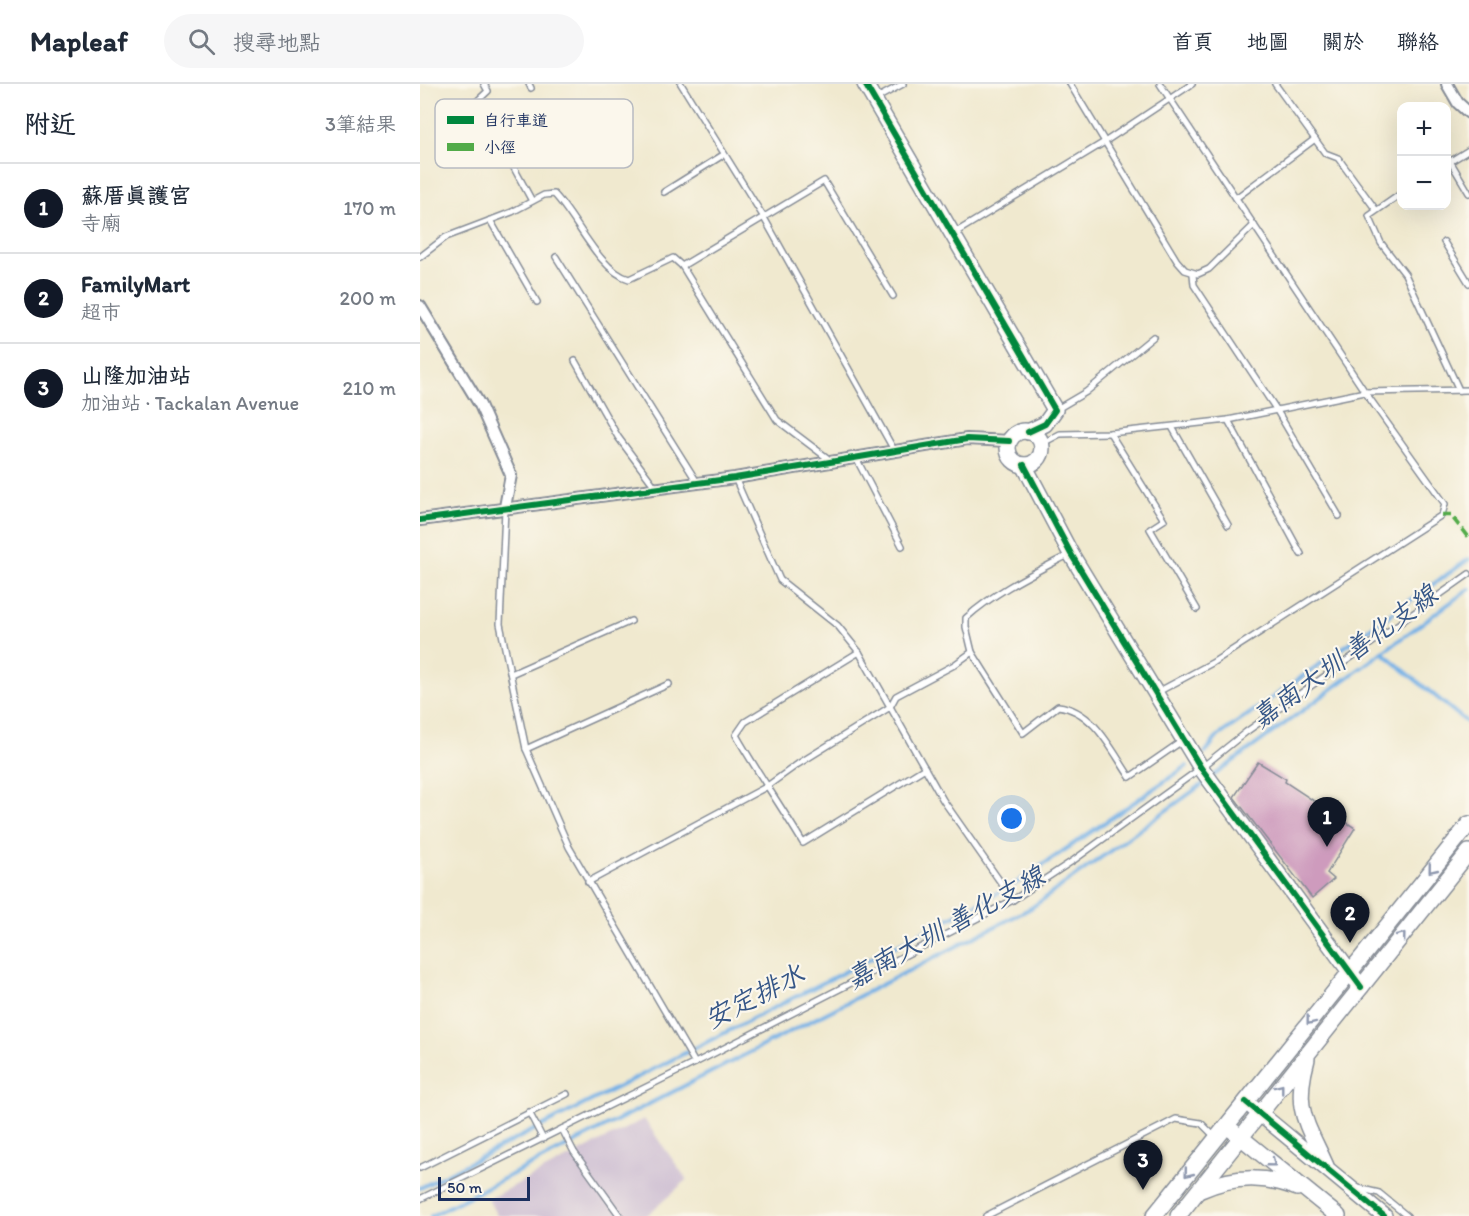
<!DOCTYPE html>
<html lang="zh-TW">
<meta charset="utf-8">
<style>
:root{--surface:#fff;--page:#f6f6f7;--text:#1f2937;--muted:#747a83;--line:#e0e1e3;--accent:#111827}
body{margin:0;font-family:Itim,"LXGW WenKai TC",sans-serif;background:var(--page);color:var(--text)}
.controls{position:absolute;right:18px;top:18px;display:grid;overflow:hidden;border-radius:12px;box-shadow:0 6px 24px #0002}
.controls button{width:54px;height:54px;display:grid;place-items:center;padding:0;border:0;border-bottom:2px solid var(--line);background:var(--surface);color:var(--text);font:30px sans-serif}
.scale{position:absolute;left:18px;bottom:15px;width:92px;box-sizing:border-box;padding-left:6px;border:3px solid #1b2f5e;border-top:0;font-size:16px;line-height:21px;white-space:nowrap;color:#1b2f5e;-webkit-text-stroke:4px #fbf7ec;paint-order:stroke}
.you{position:absolute;left:592px;top:735px;width:21px;height:21px;margin:-15px;border:4px solid #fff;border-radius:50%;background:#1a73e8;box-shadow:0 0 0 9px #1a73e833}
.badge{display:grid;place-items:center;width:39px;height:39px;border-radius:50%;background:var(--accent);color:#fff;font-size:20px;font-weight:700}
.pin{position:absolute;translate:-50% -50px;filter:drop-shadow(0 2px 3px #0008)}
.pin::after{content:'';position:absolute;top:32px;width:21px;height:18px;background:inherit;clip-path:polygon(0 0,100% 0,50% 100%)}
.list{margin:0;padding:0;list-style:none}
h2{display:flex;justify-content:space-between;align-items:center;height:78px;margin:0;padding:0 24px;font-size:26px}
h2 small{font-size:20px;font-weight:400;color:var(--muted)}
.list li{display:grid;grid-template-columns:39px 1fr auto;gap:18px;align-items:center;box-sizing:border-box;height:90px;padding:0 24px;border-top:2px solid var(--line)}
.list b{display:block;font-size:22px;white-space:nowrap}
.list p{margin:0;font-size:20px;white-space:nowrap;color:var(--muted)}
.list em{font-size:20px;font-style:normal;color:var(--muted)}
.icon{flex:none;width:33px;height:33px;fill:none;stroke:currentColor;stroke-width:2;stroke-linecap:round;stroke-linejoin:round}
.map{position:relative;flex:none;width:1049px;height:1132px;overflow:hidden}
header{display:flex;align-items:center;gap:36px;box-sizing:border-box;height:84px;padding:0 30px;background:var(--surface);border-bottom:2px solid var(--line)}
header strong{font-size:28px}
nav{display:flex;gap:33px;margin-inline-start:auto;font-size:21px}
.search{width:420px;height:54px;background:var(--page);display:flex;align-items:center;gap:15px;box-sizing:border-box;padding:0 21px;border-radius:33px;color:var(--muted);font-size:22px}
main{display:flex}
aside{flex:1;background:var(--surface)}
.map>svg:first-child{display:block}
.industrial{fill:#cdbed2}
.lines{fill:none;stroke-linecap:round;stroke-linejoin:round}
.stream{stroke:#73b0e6;stroke-width:4}
.building{fill:#ce9bbd}
.lane-casing{stroke:#868c96;stroke-width:8}
.street-casing{stroke:#868c96;stroke-width:14}
.secondary-casing{stroke:#868c96;stroke-width:18}
.lane{stroke:#fff;stroke-width:5}
.street{stroke:#fff;stroke-width:10}
.secondary{stroke:#fff;stroke-width:15}
.quiet{stroke:#52ab49;stroke-width:4.5;stroke-dasharray:9 4.5;stroke-linecap:butt}
.cycleway-casing{stroke:#fbf7ec;stroke-width:10}
.cycleway{stroke:#00873e;stroke-width:6}
.oneway{stroke:#8d97ae}
.labels{text-anchor:middle;dominant-baseline:central;stroke-width:4.5;stroke-linejoin:round;paint-order:stroke}
.water-label{font-size:27px;font-style:italic;fill:#355687;stroke:#fbf7ec}
.key{fill:#fbf7ec;stroke:#b8bbc1;stroke-width:1.5}
.key-label{font-size:16px;fill:#1b2f5e}
</style>
<header>
<strong>Mapleaf</strong>
<div class="search"><svg class="icon" aria-label="search" viewBox="0 0 24 24"><circle cx="10" cy="10" r="6"/><path d="M15 15l6 6"/></svg>搜尋地點</div>
<nav><a>首頁</a><a>地圖</a><a>關於</a><a>聯絡</a></nav>
</header>
<main>
<aside>
<h2>附近<small>3筆結果</small></h2>
<ul class="list">
<li><span class="badge">1</span><div><b>蘇厝真護宮</b><p>寺廟</p></div><em>170 m</em></li>
<li><span class="badge">2</span><div><b>FamilyMart</b><p>超市</p></div><em>200 m</em></li>
<li><span class="badge">3</span><div><b>山隆加油站</b><p>加油站 · Tackalan Avenue</p></div><em>210 m</em></li>
</ul>
</aside>
<div class="map">
<svg width="1049" height="1132" viewBox="0 0 1049 1132">
<rect width="100%" height="100%" fill="#fbf7ec"/>
<filter id="ink" filterUnits="userSpaceOnUse"><feTurbulence type="fractalNoise" baseFrequency=".0167" numOctaves="2"/><feDisplacementMap in="SourceGraphic" scale="12" xChannelSelector="R" yChannelSelector="G"/><feConvolveMatrix kernelMatrix="1 2 1 2 8 2 1 2 1" color-interpolation-filters="sRGB"/></filter>
<filter id="wash" filterUnits="userSpaceOnUse"><feTurbulence type="fractalNoise" baseFrequency=".008" numOctaves="4" result="noise"/><feDisplacementMap in="SourceGraphic" scale="24" xChannelSelector="R" yChannelSelector="G"/><feGaussianBlur stdDeviation="1.35" result="paint"/><feColorMatrix in="noise" values="0 0 0 0 0 0 0 0 0 0 0 0 0 0 0 0 0 1.4 0 .05"/><feComposite in="paint" operator="in"/></filter>
<g filter="url(#wash)">
<rect width="100%" height="100%" fill="#f0e9cf"/>
<polygon class="industrial" points="224,1035 267,1096 226,1132 77,1132 68,1115"/>
<g class="lines">
<g class="stream">
<polyline points="963,569 1049,640"/>
<polyline points="785,669 798,652 1049,475"/>
<polyline points="793,692 1049,505"/>
<polyline points="0,1104 540,829 598,798 767,682"/>
<polyline points="11,1132 611,824 787,697"/>
</g>
</g>
<g id="blocks">
<polygon class="building" points="838,678 866,695 865,698 935,744 907,789 914,795 892,814 814,713"/>
</g>
</g>
<g filter="url(#ink)">
<use href="#blocks" fill-opacity="0" stroke="#868c96" stroke-width="1.5"/>
<g class="lines">
<defs>
<g id="lane">
<polyline points="64,0 68,7 52,22 82,62 112,117"/>
<polyline points="109,0 111,4"/>
<polyline points="261,0 343,132 474,366"/>
<polyline points="650,0 757,177 765,186 778,190 789,185 834,141"/>
<polyline points="855,0 905,69 918,74 956,126"/>
<polyline points="455,15 483,0"/>
<polyline points="1030,77 1049,109"/>
<polyline points="1026,80 1049,66"/>
<polyline points="244,108 303,71"/>
<polyline points="982,109 949,132 961,159 985,190 1039,306"/>
<polyline points="816,114 895,55"/>
<polyline points="70,136 117,218"/>
<polyline points="533,150 683,59 772,0"/>
<polyline points="1024,158 1049,199"/>
<path d="M 0,173 L 26,153 L 92,128 L 124,111 L 134,110 C 156,132 179,187 209,195 L 253,174 L 262,182 L 357,336 L 410,376"/>
<polyline points="136,173 277,398"/>
<polyline points="262,182 404,97 473,212"/>
<polyline points="773,190 774,201 856,325 919,432"/>
<polyline points="155,277 198,353 236,404"/>
<polyline points="637,325 666,308 733,253"/>
<polyline points="808,336 881,470"/>
<polyline points="752,343 808,441"/>
<polyline points="690,349 744,436 730,445 777,525"/>
<polyline points="621,360 640,350 690,349 808,336 945,308 1049,306"/>
<polyline points="436,374 482,462"/>
<polyline points="315,394 360,496 418,542 439,568 523,716 593,816"/>
<polyline points="85,425 80,540 106,665 149,763 275,979"/>
<path d="M 439,568 L 325,638 L 316,651 C 337,688 361,722 383,759 L 505,684"/>
<path d="M 552,568 L 603,649 L 638,622 C 674,626 692,667 710,693 L 762,657"/>
<polyline points="91,590 211,537"/>
<polyline points="736,609 792,579 1022,431 1025,420 945,308 740,0"/>
<polyline points="106,665 249,600"/>
<path d="M 168,798 L 346,703 L 378,680 L 470,623 L 476,612 L 534,581 L 552,568 L 546,543 L 546,534 C 576,507 614,489 650,470"/>
<polyline points="109,1028 123,1055"/>
<polyline points="142,1045 154,1068 200,1132"/>
<polyline points="0,1084 147,1010"/>
<polyline points="938,1104 959,1109 987,1132"/>
<polyline points="0,1115 275,979 593,816 654,776 781,684 826,648 1049,490"/>
<polyline points="566,1132 756,1035 781,1039 795,1053"/>
</g>
<g id="street">
<polyline points="1027,0 1038,19 1049,29"/>
<polyline points="0,222 60,321 91,391 85,423"/>
<polyline points="0,436 315,394 547,355 589,357"/>
</g>
<g id="secondary">
<polyline points="445,0 635,326 625,340 608,348"/>
<circle cx="605" cy="364" r="17"/>
<polyline points="604,381 651,470 781,684 941,903"/>
<path d="M 887,975 C 873,1026 886,1037 906,1082"/>
<polyline points="832,1023 964,1132"/>
<polyline points="813,1047 918,1132"/>
<path d="M 781,1106 C 812,1092 845,1091 877,1104"/>
<polyline points="734,1132 1049,740"/>
<polyline points="758,1132 1049,768"/>
</g>
</defs>
<use href="#lane" class="lane-casing"/>
<use href="#street" class="street-casing"/>
<use href="#secondary" class="secondary-casing"/>
<use href="#lane" class="lane"/>
<use href="#street" class="street"/>
<use href="#secondary" class="secondary"/>
<polyline class="quiet" points="1022,431 1031,431 1049,454"/>
<defs>
<g id="cycleway">
<polyline points="445,0 635,326 625,340 608,348"/>
<polyline points="604,381 651,470 781,684 941,903"/>
<polyline points="0,436 315,394 547,355 589,357"/>
<polyline points="826,1018 964,1132"/>
</g>
</defs>
<use href="#cycleway" class="cycleway-casing"/>
<use href="#cycleway" class="cycleway"/>
</g>
<defs><path id="oneway-chevron" d="M-2-3.5L2.5 0L-2 3.5" fill="none" stroke-width="1.6" stroke-linecap="round" stroke-linejoin="round" transform="scale(1.5)"/></defs>
<g class="oneway">
<use href="#oneway-chevron" transform="translate(1012 785) rotate(129)"/>
<use href="#oneway-chevron" transform="translate(982 852) rotate(-51)"/>
<use href="#oneway-chevron" transform="translate(890 937) rotate(128)"/>
<use href="#oneway-chevron" transform="translate(860 1004) rotate(-52)"/>
<use href="#oneway-chevron" transform="translate(852 1079) rotate(39)"/>
<use href="#oneway-chevron" transform="translate(768 1089) rotate(129)"/>
</g>
</g>
<g class="labels">
<g class="water-label">
<text transform="translate(924 572) rotate(-36)">嘉南大圳 善化支線</text>
<text transform="translate(525 843) rotate(-29)">嘉南大圳 善化支線</text>
<text transform="translate(334 912) rotate(-27)">安定排水</text>
</g>
</g>
<rect x="15" y="15" width="198" height="69" rx="9" class="key"/>
<rect x="27" y="32" width="27" height="8" fill="#00873e"/>
<rect x="27" y="59" width="27" height="8" fill="#52ab49"/>
<g class="key-label">
<text x="64" y="42">自行車道</text>
<text x="64" y="69">小徑</text>
</g>
</svg>
<div class="controls">
<button>+</button>
<button>−</button>
</div>
<div class="scale">50 m</div>
<div class="you"></div>
<div class="pin badge" style="left:907px;top:763px">1</div>
<div class="pin badge" style="left:930px;top:859px">2</div>
<div class="pin badge" style="left:723px;top:1106px">3</div>
</div>
</main>
